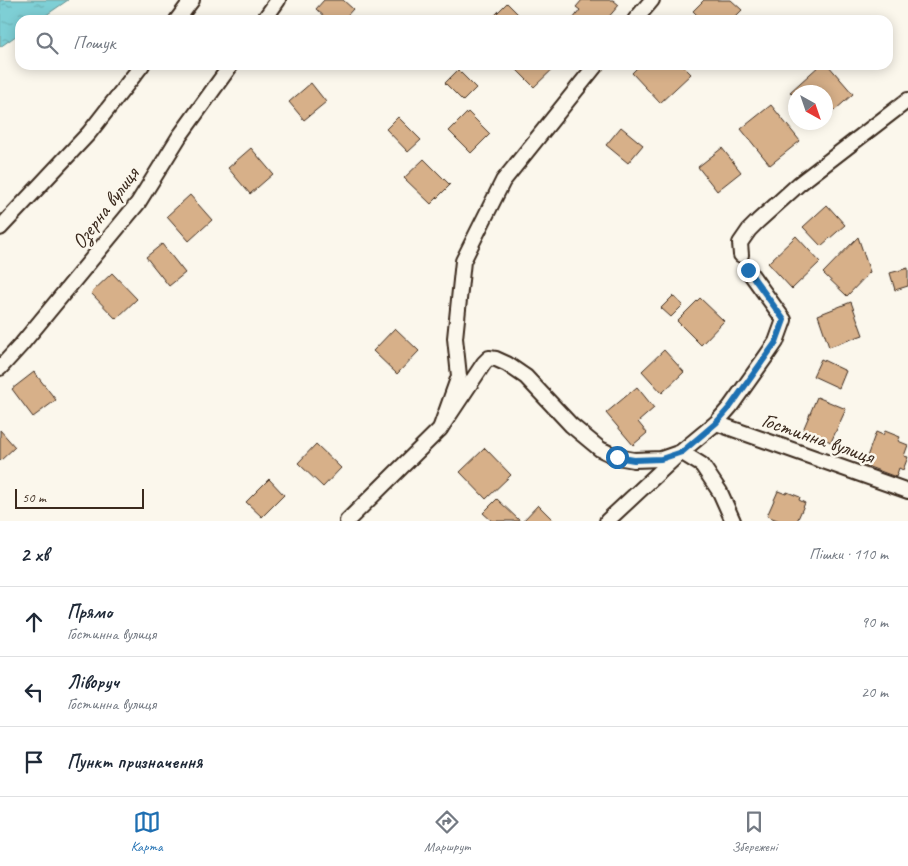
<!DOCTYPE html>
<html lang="uk">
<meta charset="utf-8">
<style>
:root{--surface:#fff;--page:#f6f6f7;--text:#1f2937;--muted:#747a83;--line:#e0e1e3;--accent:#1f6fb2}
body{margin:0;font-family:Caveat,sans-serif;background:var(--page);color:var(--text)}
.compass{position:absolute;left:788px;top:85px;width:45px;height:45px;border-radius:50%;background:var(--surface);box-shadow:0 2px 12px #0003;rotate:140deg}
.scale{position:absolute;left:15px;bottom:12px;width:129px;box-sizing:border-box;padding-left:5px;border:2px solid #3b2a1e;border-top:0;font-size:14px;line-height:18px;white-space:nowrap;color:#3b2a1e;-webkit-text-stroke:4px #fbf7ec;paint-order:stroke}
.stop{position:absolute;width:15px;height:15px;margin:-11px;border:4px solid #1f6fb2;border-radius:50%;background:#fff}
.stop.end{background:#1f6fb2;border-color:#fff;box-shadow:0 1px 5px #0008}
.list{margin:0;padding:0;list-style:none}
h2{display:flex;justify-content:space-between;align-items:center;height:65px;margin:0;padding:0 20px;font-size:21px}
h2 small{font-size:16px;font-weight:400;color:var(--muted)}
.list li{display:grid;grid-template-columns:32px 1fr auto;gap:15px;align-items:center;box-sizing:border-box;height:70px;padding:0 20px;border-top:1px solid var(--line)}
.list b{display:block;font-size:19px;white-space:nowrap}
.list p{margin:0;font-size:16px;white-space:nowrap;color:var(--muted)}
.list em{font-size:16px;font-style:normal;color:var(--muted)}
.icon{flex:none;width:28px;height:28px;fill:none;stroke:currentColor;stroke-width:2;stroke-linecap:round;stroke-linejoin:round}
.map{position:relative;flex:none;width:908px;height:521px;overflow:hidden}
.search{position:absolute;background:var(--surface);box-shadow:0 2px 12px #0003;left:15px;right:15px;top:15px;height:55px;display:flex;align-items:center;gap:12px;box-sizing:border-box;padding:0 18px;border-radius:15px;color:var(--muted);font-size:19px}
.sheet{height:275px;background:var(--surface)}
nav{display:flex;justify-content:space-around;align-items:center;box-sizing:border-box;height:70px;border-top:1px solid var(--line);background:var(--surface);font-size:14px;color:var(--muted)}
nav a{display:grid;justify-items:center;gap:2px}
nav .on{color:var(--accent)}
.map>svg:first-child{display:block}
.water{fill:url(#water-ripples);stroke:#638d8c}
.building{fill:#d7b089;stroke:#3b2a1e}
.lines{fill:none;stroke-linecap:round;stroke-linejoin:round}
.street-casing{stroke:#3b2a1e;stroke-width:18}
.street{stroke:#fbf7ec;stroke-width:14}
.route{stroke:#1f6fb2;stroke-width:6}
.labels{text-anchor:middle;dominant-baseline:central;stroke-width:5;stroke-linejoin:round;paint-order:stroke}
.street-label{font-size:21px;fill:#3b2a1e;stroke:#fbf7ec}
</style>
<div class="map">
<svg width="908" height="521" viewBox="0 0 908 521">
<defs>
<pattern id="water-ripples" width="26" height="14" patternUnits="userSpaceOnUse" patternTransform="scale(1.25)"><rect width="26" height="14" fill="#7ecfd5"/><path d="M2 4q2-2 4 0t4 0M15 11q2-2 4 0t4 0" fill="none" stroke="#6eb2b6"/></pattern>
</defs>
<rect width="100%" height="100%" fill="#fbf7ec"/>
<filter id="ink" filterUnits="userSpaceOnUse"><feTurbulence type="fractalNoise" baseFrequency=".02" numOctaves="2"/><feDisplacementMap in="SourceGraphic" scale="10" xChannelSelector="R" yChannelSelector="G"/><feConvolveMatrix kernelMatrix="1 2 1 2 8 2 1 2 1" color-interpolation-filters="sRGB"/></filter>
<g filter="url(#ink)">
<polygon class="water" points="0,0 68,0 39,20 20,20 20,33 0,47"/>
<g class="building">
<polygon points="324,0 343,0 353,9 343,20 328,20 316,9"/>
<polygon points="582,0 613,0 619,5 606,20 575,20 573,19 580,10 576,7"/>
<polygon points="704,0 731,0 742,10 732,20 702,20 693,11"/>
<polygon points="507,3 524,20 499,20 495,15"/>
<polygon points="516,65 557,65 534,87 514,67"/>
<polygon points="640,65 682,65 691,74 660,103 632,73"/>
<polygon points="820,65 828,65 853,94 826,118 826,92 796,92 796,98 790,92"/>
<polygon points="458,70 476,88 463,101 445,83"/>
<polygon points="311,83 326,102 304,120 289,102"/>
<polygon points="771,105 800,141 770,165 741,129"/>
<polygon points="468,112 490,134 471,153 449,131"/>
<polygon points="398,117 421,140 408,152 386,129"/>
<polygon points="621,127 643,145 628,163 606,145"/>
<polygon points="251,148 273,174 250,194 228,168"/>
<polygon points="722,148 741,172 717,191 698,167"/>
<polygon points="424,159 450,185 431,204 404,178"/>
<polygon points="190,195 212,220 189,241 167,216"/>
<polygon points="827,205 845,225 821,246 803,227"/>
<polygon points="796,236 820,262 792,289 768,263"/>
<polygon points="858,237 870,272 847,296 823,273"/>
<polygon points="162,244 185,273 169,286 146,257"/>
<polygon points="908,268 908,286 895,290 890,273"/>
<polygon points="112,273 137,299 116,319 91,293"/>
<polygon points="673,296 683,305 671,317 661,308"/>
<polygon points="700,298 724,321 701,345 677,321"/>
<polygon points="851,302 863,335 829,347 818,315"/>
<polygon points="395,328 419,351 397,374 373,351"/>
<polygon points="664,350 684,372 662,393 642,371"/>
<polygon points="821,359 846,371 839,388 813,376"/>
<polygon points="34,372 56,400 33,417 12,389"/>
<polygon points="637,387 654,408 638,422 647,433 633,445 606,413"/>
<polygon points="817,397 846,409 831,442 803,430"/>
<polygon points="0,430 15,447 0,461"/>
<polygon points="885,431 900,437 898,441 908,445 904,456 908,457 903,470 899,468 896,477 864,465 876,432 883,435"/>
<polygon points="316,444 341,468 323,487 298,463"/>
<polygon points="485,448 511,475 486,499 460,472"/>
<polygon points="269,479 284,495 262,517 246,502"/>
<polygon points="778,491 786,494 787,492 800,497 799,500 805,503 797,521 780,521 767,516"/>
<polygon points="497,499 520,521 492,521 483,513"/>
<polygon points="538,505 552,519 550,521 523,521"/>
</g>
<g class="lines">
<defs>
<g id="street">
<polyline points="177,20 192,0"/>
<polyline points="264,20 278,0"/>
<polyline points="635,20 652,0"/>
<polyline points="0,228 89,133 142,65"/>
<polyline points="741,255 740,243 749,230 758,221 799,184 908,100"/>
<polyline points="0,368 21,345 138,203 179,137 231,65"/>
<polyline points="716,423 908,491"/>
<polyline points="440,429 484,363 489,358 496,359 507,364 526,377 571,425 600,449 617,457 634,460 661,459 681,452 716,423 730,407 767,355 776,342 784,320 748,270"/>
<polyline points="347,521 440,429 459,376 455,338 463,261 503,181 596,65"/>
<polyline points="607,521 681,452 702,465 720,492 733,521"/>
</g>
</defs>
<use href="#street" class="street-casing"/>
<use href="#street" class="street"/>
</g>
</g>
<g class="lines" filter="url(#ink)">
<polyline class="route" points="617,457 634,460 661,459 682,452 716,423 730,407 776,342 784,320 748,270"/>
</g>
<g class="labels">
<g class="street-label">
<text transform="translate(105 208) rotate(-53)">Озерна вулиця</text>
<text transform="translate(818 438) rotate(19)">Гостинна вулиця</text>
</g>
</g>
</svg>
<svg class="compass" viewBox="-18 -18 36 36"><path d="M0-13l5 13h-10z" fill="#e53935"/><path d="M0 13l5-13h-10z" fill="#747a83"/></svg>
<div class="scale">50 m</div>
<div class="stop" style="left:617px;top:457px"></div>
<div class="stop end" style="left:748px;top:270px"></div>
<div class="search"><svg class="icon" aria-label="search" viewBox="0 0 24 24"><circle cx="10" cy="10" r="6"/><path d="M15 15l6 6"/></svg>Пошук</div>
</div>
<section class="sheet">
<h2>2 хв<small>Пішки · 110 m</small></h2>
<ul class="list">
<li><svg class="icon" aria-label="ahead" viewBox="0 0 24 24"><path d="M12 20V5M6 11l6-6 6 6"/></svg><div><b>Прямо</b><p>Гостинна вулиця</p></div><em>90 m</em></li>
<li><svg class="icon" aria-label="left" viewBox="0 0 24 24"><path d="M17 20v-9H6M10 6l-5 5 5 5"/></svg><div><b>Ліворуч</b><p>Гостинна вулиця</p></div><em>20 m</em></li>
<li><svg class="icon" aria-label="arrive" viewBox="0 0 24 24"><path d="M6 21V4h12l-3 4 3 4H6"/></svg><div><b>Пункт призначення</b></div></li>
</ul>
</section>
<nav>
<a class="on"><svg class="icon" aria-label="map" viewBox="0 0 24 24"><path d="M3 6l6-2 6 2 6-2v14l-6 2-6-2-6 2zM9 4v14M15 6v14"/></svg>Карта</a>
<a><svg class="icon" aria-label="directions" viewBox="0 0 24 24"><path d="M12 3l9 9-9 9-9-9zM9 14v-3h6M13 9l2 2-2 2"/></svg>Маршрут</a>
<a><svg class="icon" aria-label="saved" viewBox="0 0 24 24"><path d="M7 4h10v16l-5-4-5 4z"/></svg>Збережені</a>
</nav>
